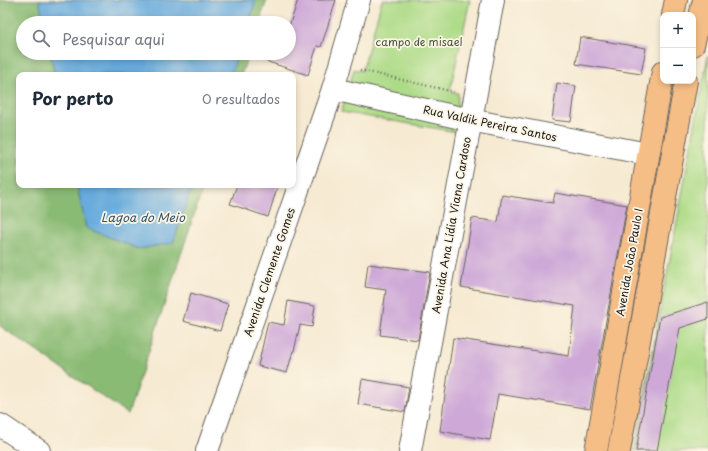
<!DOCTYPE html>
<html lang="pt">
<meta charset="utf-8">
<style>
:root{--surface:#fff;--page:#f2f2f3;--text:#1f2937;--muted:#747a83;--line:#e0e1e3}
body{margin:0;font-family:"Playpen Sans",sans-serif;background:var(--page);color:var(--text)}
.controls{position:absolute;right:12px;top:12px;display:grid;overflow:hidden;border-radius:8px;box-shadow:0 2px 6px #0003}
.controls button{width:36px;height:36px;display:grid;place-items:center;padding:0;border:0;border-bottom:1px solid var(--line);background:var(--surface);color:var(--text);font:20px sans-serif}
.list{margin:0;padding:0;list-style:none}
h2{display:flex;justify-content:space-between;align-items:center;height:52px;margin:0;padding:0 16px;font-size:17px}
h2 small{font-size:13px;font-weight:400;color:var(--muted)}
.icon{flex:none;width:22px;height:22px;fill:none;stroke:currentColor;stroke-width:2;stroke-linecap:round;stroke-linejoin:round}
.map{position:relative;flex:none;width:708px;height:451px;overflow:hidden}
.search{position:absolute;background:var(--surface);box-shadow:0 2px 6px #0003;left:16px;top:16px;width:280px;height:44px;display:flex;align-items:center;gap:10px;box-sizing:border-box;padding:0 14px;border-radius:22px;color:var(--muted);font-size:15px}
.panel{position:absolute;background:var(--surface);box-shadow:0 2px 6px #0003;left:16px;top:72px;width:280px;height:116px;border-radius:8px}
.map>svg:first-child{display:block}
.green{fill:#addb88;stroke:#647c52}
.forest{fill:#8abb74;stroke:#536c48}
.water{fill:#68abdd;stroke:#42647c}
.building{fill:#cea9d8}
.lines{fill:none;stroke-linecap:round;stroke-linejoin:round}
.minor-casing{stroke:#68645c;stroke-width:24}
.major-casing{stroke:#68645c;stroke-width:24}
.path{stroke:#68645c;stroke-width:2.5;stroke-dasharray:1 3;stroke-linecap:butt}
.minor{stroke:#fff;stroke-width:22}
.major{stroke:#f6be87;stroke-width:22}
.labels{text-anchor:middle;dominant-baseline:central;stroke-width:3.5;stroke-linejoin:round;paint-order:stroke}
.park-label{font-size:11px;fill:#48553c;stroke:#fcf5e5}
.street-label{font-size:11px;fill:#1c1c1c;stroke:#fcf5e5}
.water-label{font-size:12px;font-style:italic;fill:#3a5569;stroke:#fcf5e5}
</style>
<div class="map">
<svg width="708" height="451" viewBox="0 0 708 451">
<rect width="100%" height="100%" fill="#fcf5e5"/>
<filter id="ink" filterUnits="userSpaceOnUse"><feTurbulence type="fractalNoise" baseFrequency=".025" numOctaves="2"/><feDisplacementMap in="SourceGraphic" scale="8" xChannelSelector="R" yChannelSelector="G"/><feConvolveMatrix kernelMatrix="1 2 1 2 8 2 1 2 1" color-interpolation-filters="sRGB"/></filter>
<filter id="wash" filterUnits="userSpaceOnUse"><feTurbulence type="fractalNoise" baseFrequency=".012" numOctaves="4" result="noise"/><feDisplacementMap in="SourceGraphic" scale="16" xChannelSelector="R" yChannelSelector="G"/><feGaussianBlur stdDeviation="0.9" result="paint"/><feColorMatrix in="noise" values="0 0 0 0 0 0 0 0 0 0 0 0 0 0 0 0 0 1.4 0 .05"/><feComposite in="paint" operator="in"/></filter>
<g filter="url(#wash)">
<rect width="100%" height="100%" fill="#f6ead2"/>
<g class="green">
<polygon points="382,0 470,0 450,91 458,93 457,132 341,112 354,69 362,71"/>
<polygon points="708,55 708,451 634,451"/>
</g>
<polygon class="forest" points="0,0 267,0 259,23 23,23 23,53 249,53 241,75 19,75 19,185 204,185 128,414 0,326"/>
<g class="water">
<polygon points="39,0 256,0 249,23 44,23"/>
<polygon points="50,53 238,53 231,75 55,75"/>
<polygon points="77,185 193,185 173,243 139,249 86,228"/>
</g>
<g id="blocks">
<g class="building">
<polygon points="298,0 336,0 321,47 317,46 308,75 250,56 251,53 289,53 289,26"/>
<polygon points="580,37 646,48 641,74 576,64"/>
<polygon points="557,83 576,86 571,122 552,120"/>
<polygon points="237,185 278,185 268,217 230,204"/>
<polygon points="555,193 627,205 590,409 498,394 490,440 440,431 453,338 569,356 575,306 461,287 472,218 498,222 502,195 553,203"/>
<polygon points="368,264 430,272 418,340 380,335 386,290 365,287"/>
<polygon points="191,293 228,304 220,331 183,321"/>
<polygon points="288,301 315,306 312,327 300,325 294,351 293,351 287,373 258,366 268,322 284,325"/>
<polygon points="708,302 708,319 680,328 657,451 636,451 660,317"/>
<polygon points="362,379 409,387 405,412 358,404"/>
</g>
</g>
</g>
<g filter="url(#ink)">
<use href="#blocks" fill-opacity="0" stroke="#68645c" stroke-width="1"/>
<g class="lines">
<defs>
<g id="minor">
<polyline points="333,89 470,120 648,154"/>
<polyline points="0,425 39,451"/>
<polyline points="207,451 333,89 359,0"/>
<polyline points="410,451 493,0"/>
</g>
<g id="major">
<polyline points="673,15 676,0"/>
<polyline points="693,45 704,0"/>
<polyline points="596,451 663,72"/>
<polyline points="619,451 686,81"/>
</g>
</defs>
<use href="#minor" class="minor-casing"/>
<use href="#major" class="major-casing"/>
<polyline class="path" points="360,70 454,92"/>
<use href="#minor" class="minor"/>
<use href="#major" class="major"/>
</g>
</g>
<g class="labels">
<g class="park-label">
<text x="419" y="41">campo de misael</text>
</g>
<g class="street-label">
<text transform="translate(490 123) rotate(12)">Rua Valdik Pereira Santos</text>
<text transform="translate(451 225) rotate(-80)">Avenida Ana Lídia Viana Cardoso</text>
<text transform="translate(629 262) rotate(-80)">Avenida João Paulo I</text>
<text transform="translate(269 272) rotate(-71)">Avenida Clemente Gomes</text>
</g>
<g class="water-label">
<text x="143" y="217">Lagoa do Meio</text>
</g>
</g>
</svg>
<div class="controls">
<button>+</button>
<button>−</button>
</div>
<div class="search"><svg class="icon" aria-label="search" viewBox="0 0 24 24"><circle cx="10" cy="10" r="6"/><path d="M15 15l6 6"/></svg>Pesquisar aqui</div>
<section class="panel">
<h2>Por perto<small>0 resultados</small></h2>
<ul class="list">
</ul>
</section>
</div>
